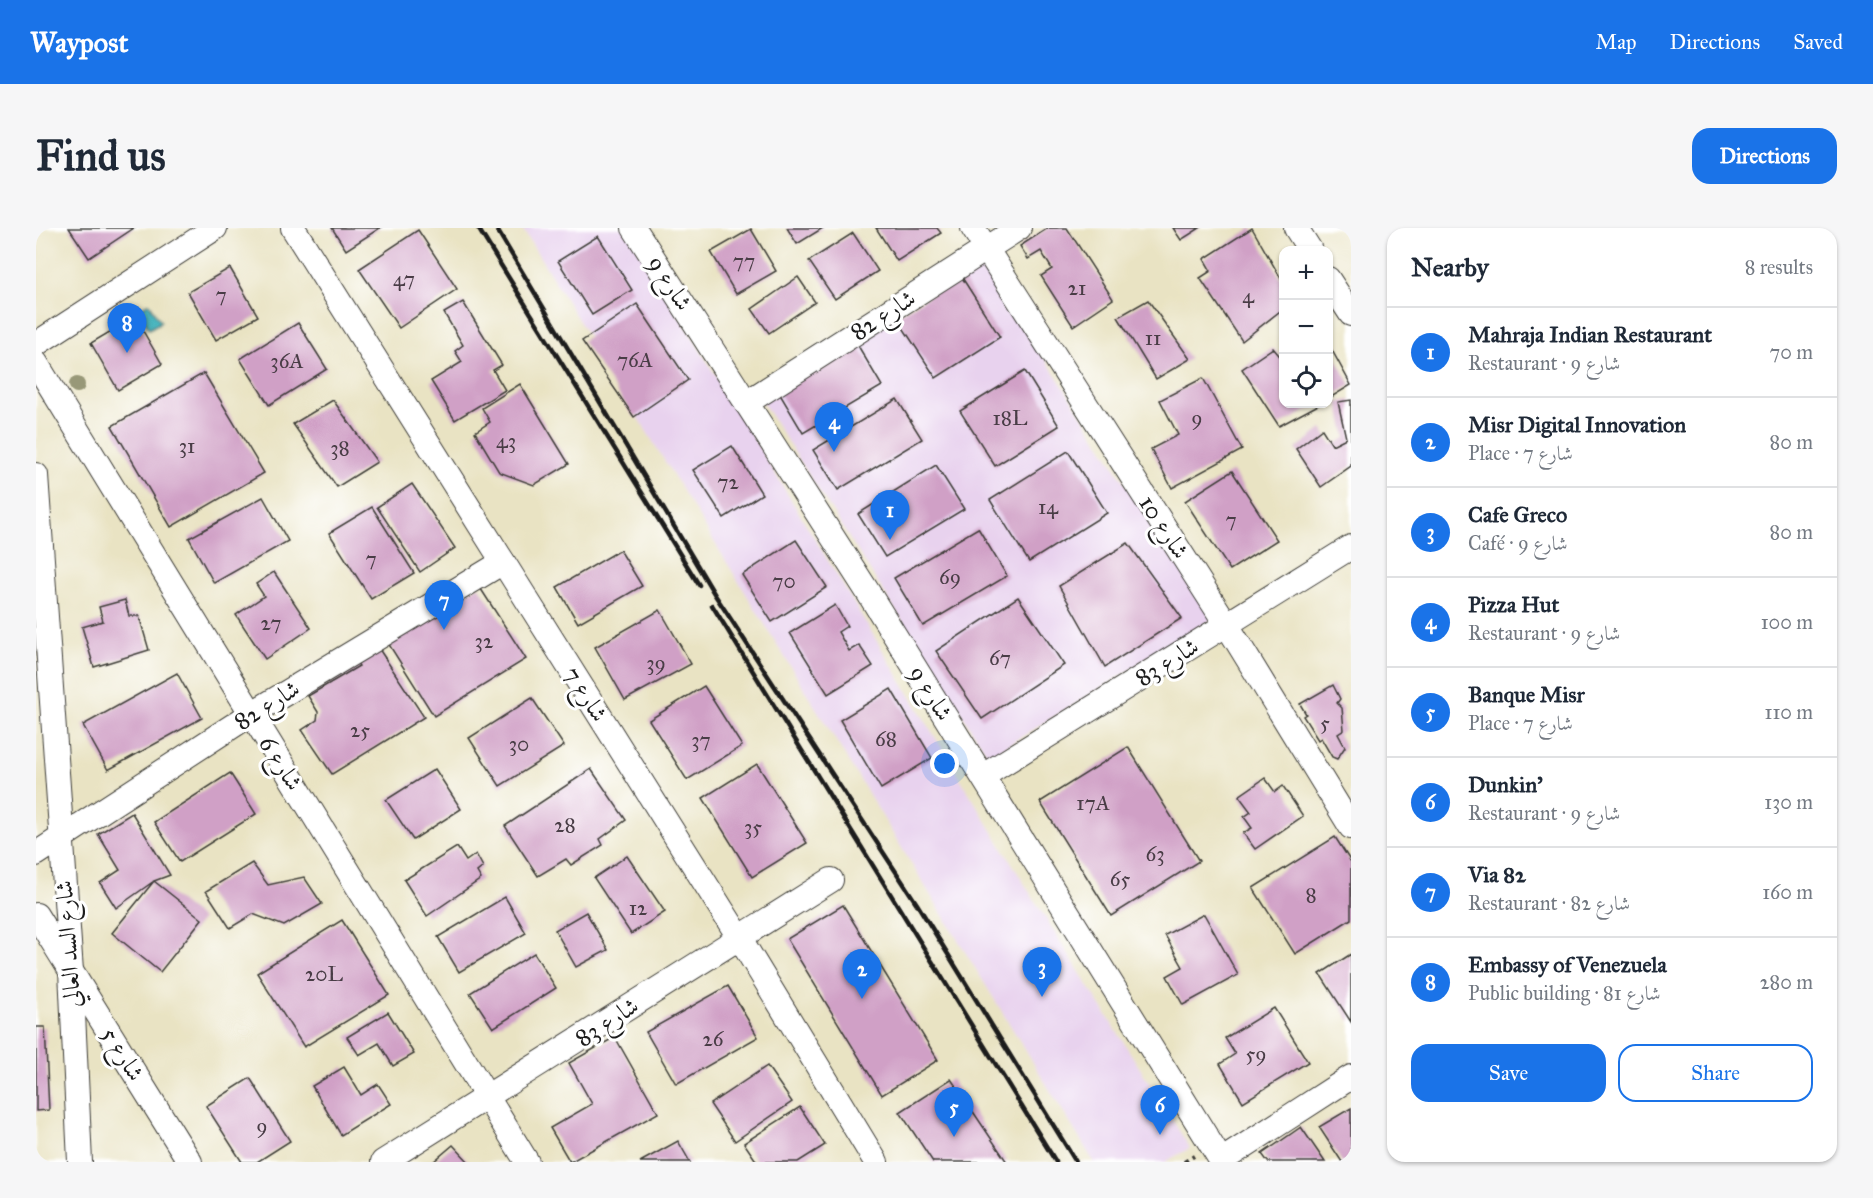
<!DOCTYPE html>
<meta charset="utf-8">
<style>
:root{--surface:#fff;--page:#f6f6f7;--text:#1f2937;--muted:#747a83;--line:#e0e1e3;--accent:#1a73e8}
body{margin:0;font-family:"IM FELL Great Primer",Amiri,serif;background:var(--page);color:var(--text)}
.controls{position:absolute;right:18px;top:18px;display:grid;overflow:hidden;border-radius:12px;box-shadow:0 2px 4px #0004}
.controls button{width:54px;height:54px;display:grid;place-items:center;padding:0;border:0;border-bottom:2px solid var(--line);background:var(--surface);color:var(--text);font:30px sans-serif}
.you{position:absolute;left:909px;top:536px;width:21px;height:21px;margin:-15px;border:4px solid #fff;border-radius:50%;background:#1a73e8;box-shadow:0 0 0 9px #1a73e833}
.badge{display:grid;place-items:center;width:39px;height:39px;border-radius:50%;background:var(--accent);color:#fff;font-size:20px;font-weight:700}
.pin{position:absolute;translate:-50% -50px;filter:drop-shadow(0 2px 3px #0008)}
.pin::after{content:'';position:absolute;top:32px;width:21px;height:18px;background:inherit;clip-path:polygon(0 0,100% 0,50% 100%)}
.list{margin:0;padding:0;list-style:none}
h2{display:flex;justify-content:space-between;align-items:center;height:78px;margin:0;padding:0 24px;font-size:26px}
h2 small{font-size:20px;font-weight:400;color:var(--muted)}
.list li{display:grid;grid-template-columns:39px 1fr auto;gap:18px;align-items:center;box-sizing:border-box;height:90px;padding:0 24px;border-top:2px solid var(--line)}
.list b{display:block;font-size:22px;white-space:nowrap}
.list p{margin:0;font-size:20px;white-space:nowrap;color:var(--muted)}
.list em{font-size:20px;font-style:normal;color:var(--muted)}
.actions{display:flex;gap:12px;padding:18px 24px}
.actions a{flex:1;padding:14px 0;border:2px solid var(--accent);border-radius:18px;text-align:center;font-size:21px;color:var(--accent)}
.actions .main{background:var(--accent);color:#fff}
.icon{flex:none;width:33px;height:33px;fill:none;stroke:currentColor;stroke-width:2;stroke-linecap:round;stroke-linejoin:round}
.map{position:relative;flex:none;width:1315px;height:934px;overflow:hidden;border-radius:18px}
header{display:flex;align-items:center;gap:36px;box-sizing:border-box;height:84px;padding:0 30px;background:var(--accent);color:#fff}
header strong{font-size:28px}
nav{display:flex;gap:33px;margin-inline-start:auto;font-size:21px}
.intro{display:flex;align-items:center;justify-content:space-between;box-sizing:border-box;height:144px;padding:0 36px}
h1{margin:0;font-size:42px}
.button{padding:15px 27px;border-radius:18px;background:var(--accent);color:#fff;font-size:21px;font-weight:700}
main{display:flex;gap:36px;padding:0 36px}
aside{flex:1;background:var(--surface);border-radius:18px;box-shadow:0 2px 4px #0004}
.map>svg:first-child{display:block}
.built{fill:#e8d2ee}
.water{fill:#43b2bc;stroke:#30676c;stroke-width:1.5}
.building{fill:#d0a0c6}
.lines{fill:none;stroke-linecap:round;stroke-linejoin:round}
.minor-casing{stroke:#3b3a35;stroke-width:26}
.path{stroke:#3b3a35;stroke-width:4;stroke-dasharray:4.5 4.5;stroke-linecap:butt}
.minor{stroke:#fff;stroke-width:24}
.rail{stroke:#1c1c1c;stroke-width:4.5}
.tree{fill:#989878}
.labels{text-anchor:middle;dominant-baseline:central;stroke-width:6;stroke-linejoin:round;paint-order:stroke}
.number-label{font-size:21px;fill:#493d46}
.street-label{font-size:24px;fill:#1c1c1c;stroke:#fff}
</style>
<header>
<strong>Waypost</strong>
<nav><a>Map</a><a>Directions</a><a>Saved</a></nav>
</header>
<div class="intro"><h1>Find us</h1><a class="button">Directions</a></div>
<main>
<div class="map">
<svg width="1315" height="934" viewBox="0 0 1315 934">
<rect width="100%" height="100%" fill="#fff"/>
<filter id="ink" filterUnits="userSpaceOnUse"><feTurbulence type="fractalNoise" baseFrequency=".0167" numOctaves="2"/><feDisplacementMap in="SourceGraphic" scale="12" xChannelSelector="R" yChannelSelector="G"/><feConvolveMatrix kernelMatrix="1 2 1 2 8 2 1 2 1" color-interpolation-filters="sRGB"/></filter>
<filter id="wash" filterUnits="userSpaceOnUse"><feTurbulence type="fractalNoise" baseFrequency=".008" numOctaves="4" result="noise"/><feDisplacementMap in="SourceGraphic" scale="24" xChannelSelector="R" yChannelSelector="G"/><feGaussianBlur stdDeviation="1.35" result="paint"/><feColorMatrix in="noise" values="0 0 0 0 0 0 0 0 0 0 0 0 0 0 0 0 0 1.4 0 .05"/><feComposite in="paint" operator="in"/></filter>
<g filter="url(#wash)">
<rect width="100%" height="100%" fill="#e9e3c3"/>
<g class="built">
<polygon points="486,0 590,0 997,670 1154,920 1129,934 1058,934"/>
<polygon points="947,34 1177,391 953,529 725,172"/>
</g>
<polygon class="water" points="113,75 125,94 113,101 102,82"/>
<g id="blocks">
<g class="building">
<polygon points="33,0 98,0 53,30"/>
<polygon points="296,0 344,0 310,22"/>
<polygon points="751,0 787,0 761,16"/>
<polygon points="840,0 901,0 905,5 861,33"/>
<polygon points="1012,0 1031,0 1077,71 1037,98 1005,48 1016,41 1005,23 992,31 984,18"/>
<polygon points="1137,0 1164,0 1145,12"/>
<polygon points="1216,0 1248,56 1248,80 1206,113 1164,50 1175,43 1168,31"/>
<polygon points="715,1 740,43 700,66 675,24"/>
<polygon points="382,2 421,61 363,100 323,41"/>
<polygon points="817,5 842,43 799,71 773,33"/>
<polygon points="562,8 596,62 556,87 522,33"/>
<polygon points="194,40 222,88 180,112 152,64"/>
<polygon points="925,48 964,109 900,150 860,89"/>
<polygon points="762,49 779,74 733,105 716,81"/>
<polygon points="1112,72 1154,131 1120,151 1082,89"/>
<polygon points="427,74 466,137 457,142 469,162 419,192 395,153 426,134 419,123 427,117 408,85"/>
<polygon points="601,76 652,152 598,189 546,113"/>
<polygon points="99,89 126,136 82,162 55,115"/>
<polygon points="262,95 291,141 233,177 204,131"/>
<polygon points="1292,115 1315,157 1292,171"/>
<polygon points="821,116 846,158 767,205 742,163"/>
<polygon points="1237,120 1248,133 1248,176 1284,176 1243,198 1206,141"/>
<polygon points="989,143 1023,198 959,238 924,183"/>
<polygon points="168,145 228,245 135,299 76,198"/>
<polygon points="1167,150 1206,222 1136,260 1115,221 1142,207 1124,172"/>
<polygon points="484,156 533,236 498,257 463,244 439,204 454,194 446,180"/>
<polygon points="861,171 886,211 802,262 777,222"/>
<polygon points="297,172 341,234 301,259 257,196"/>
<polygon points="1315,172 1315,238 1285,259 1260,221 1286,201 1296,217 1310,210 1302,174"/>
<polygon points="696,218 726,266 688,290 657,242"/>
<polygon points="1032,223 1071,285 993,334 954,272"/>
<polygon points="900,237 928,281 849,329 822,286"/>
<polygon points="1196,243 1241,312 1194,342 1149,273"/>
<polygon points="376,256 419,320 384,344 341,279"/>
<polygon points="227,269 252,313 178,355 153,310"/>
<polygon points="336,279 378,345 335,371 293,305"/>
<polygon points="942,300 971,348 887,398 858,350"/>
<polygon points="760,312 791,359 736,394 706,347"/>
<polygon points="1092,315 1146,390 1069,439 1023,358"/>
<polygon points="584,322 606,358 542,395 521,359"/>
<polygon points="238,344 275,400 229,431 200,387 228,368 220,356"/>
<polygon points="443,358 490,431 398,488 352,415"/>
<polygon points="982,369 1028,437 946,491 900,423"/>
<polygon points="89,372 93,388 103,388 113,422 58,439 46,399 67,393 63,379"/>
<polygon points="799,377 811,398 802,404 813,423 823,417 837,438 792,466 754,405"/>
<polygon points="624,382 655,436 589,472 559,419"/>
<polygon points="341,418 388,489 296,546 266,502 281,492 282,484 272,468 323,438 318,431"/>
<polygon points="141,445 166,490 72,542 47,497"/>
<polygon points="1297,457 1304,471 1301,475 1306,480 1308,502 1302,506 1309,519 1301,531 1296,529 1285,510 1282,512 1267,488 1270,486 1264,476"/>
<polygon points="668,458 706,518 651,552 613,492"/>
<polygon points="855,461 896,530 845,561 804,492"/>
<polygon points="496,470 528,518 464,558 433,510"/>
<polygon points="1092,519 1163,633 1075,688 1004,574"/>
<polygon points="721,536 771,615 716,649 667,570"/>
<polygon points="399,541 425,581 377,612 350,572"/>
<polygon points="555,541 590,592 564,611 567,617 535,637 530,631 502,648 469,598"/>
<polygon points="194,545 220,586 144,634 118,594"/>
<polygon points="1229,550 1239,564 1247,558 1267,588 1219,621 1207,605 1216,600 1208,589 1215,584 1203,568"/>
<polygon points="96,585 134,647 118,653 166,691 124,744 76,705 118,653 80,680 64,655 84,642 62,606"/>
<polygon points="1299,609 1315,634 1315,691 1259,726 1217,660"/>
<polygon points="421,619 430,633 440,626 447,639 441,644 445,651 391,688 368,652"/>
<polygon points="591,628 629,684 595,706 558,650"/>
<polygon points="216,635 232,657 268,649 286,676 248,698 217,686 194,700 170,663"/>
<polygon points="469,669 490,705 423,744 402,709"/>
<polygon points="807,677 902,832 846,867 751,711"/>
<polygon points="550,684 572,722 540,739 519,702"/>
<polygon points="1168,686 1202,747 1147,777 1131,748 1147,739 1129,707"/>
<polygon points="306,692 353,767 268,819 221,745"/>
<polygon points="498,725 520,760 457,800 434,765"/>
<polygon points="1315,726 1315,794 1284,746"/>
<polygon points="692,758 722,809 640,856 610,804"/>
<polygon points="1238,780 1272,834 1207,874 1184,836 1199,826 1189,810"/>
<polygon points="352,784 378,826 357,838 343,815 323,827 311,809"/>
<polygon points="0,799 9,799 13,882 0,883"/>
<polygon points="579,809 622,885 534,934 514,900 556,876 533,835"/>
<polygon points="731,838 756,874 699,913 674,876"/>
<polygon points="308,839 325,867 342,856 355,876 305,907 276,858"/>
<polygon points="214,850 254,913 221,934 206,934 170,878"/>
<polygon points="915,851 971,934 897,934 864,884"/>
<polygon points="764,879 789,917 762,934 721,934 708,915"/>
<polygon points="1315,880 1315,934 1306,934 1283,899"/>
<polygon points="1265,899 1289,934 1232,934 1226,926"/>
<polygon points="642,913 654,934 604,934"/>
<polygon points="417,917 433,934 397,934"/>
</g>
</g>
</g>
<g filter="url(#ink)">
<use href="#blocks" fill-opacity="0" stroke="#3b3a35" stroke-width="1.5"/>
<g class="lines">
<defs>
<g id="minor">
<polyline points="257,0 703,709 840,934"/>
<polyline points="598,0 830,361 1186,934"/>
<polyline points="937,0 1191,397 1315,599"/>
<polyline points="1260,0 1274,22"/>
<polyline points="1292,51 1315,86"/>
<polyline points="0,116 179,0"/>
<polyline points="0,135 491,934"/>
<polyline points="710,175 983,0"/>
<polyline points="0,247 35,743 44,934"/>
<polyline points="947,548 1315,319"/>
<polyline points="0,626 215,486 467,334"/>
<polyline points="0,687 154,934"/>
<polyline points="1185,933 1315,849"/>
<polyline points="347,934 795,652"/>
</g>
</defs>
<use href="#minor" class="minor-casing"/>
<polyline class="path" points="1148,934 1158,928"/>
<use href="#minor" class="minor"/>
<g class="rail">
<polyline points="442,0 663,357"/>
<polyline points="460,0 679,367 881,676 1040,934"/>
<polyline points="676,377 1020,934"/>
</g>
</g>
<circle class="tree" cx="41" cy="157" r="8"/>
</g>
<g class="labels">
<g class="number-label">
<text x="708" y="33">77</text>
<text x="368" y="51">47</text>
<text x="1041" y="60">21</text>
<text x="185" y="67">7</text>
<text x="1212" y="68">4</text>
<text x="1117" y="110">11</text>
<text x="599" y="132">76A</text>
<text x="251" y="133">36A</text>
<text x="974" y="190">18L</text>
<text x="1161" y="190">9</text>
<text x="470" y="213">43</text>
<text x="151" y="218">31</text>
<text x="304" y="220">38</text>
<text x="692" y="254">72</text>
<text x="1012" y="279">14</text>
<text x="1195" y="292">7</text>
<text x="335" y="331">7</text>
<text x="914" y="349">69</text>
<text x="748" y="353">70</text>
<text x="235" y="395">27</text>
<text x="448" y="413">32</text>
<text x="964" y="430">67</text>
<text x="620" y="435">39</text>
<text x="1289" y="495">5</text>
<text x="324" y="502">25</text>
<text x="850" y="511">68</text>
<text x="665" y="512">37</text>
<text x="483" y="516">30</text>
<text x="1057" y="575">17A</text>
<text x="529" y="597">28</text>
<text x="717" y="599">35</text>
<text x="1119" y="626">63</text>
<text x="1084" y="651">65</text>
<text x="1275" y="667">8</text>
<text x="602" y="680">12</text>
<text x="288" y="746">20L</text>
<text x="677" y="811">26</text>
<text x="1220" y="826">59</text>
<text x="226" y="898">9</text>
</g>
<g class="street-label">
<text transform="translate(634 55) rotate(57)">شارع 9</text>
<text transform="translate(847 87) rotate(-33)">شارع 82</text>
<text transform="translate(1128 299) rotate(57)">شارع 10</text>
<text transform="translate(1131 434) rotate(-32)">شارع 83</text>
<text transform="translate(895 465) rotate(58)">شارع 9</text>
<text transform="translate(550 466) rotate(58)">شارع 7</text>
<text transform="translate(231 477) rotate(-32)">شارع 82</text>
<text transform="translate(245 535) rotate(58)">شارع 6</text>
<text transform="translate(32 716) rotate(-94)">شارع السد العالي</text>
<text transform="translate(571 794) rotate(-33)">شارع 83</text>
<text transform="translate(87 826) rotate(58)">شارع 5</text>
</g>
</g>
</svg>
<div class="controls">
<button>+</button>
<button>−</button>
<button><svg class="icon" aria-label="locate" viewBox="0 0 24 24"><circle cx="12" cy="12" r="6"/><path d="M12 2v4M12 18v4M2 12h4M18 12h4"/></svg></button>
</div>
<div class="you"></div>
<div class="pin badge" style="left:854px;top:312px">1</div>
<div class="pin badge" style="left:826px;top:771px">2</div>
<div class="pin badge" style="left:1006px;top:769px">3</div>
<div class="pin badge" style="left:798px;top:224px">4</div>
<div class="pin badge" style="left:918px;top:909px">5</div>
<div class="pin badge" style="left:1124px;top:907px">6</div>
<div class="pin badge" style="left:408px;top:402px">7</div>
<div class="pin badge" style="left:91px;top:125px">8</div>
</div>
<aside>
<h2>Nearby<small>8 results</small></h2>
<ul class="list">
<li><span class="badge">1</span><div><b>Mahraja Indian Restaurant</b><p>Restaurant · شارع 9</p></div><em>70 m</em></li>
<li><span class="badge">2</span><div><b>Misr Digital Innovation</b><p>Place · شارع 7</p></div><em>80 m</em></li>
<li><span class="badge">3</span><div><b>Cafe Greco</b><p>Café · شارع 9</p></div><em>80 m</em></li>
<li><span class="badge">4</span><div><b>Pizza Hut</b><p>Restaurant · شارع 9</p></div><em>100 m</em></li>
<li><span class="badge">5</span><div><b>Banque Misr</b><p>Place · شارع 7</p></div><em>110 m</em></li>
<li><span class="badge">6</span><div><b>Dunkin'</b><p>Restaurant · شارع 9</p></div><em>130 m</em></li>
<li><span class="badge">7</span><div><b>Via 82</b><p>Restaurant · شارع 82</p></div><em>160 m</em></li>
<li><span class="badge">8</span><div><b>Embassy of Venezuela</b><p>Public building · شارع 81</p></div><em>280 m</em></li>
</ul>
<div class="actions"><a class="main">Save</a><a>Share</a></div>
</aside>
</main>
